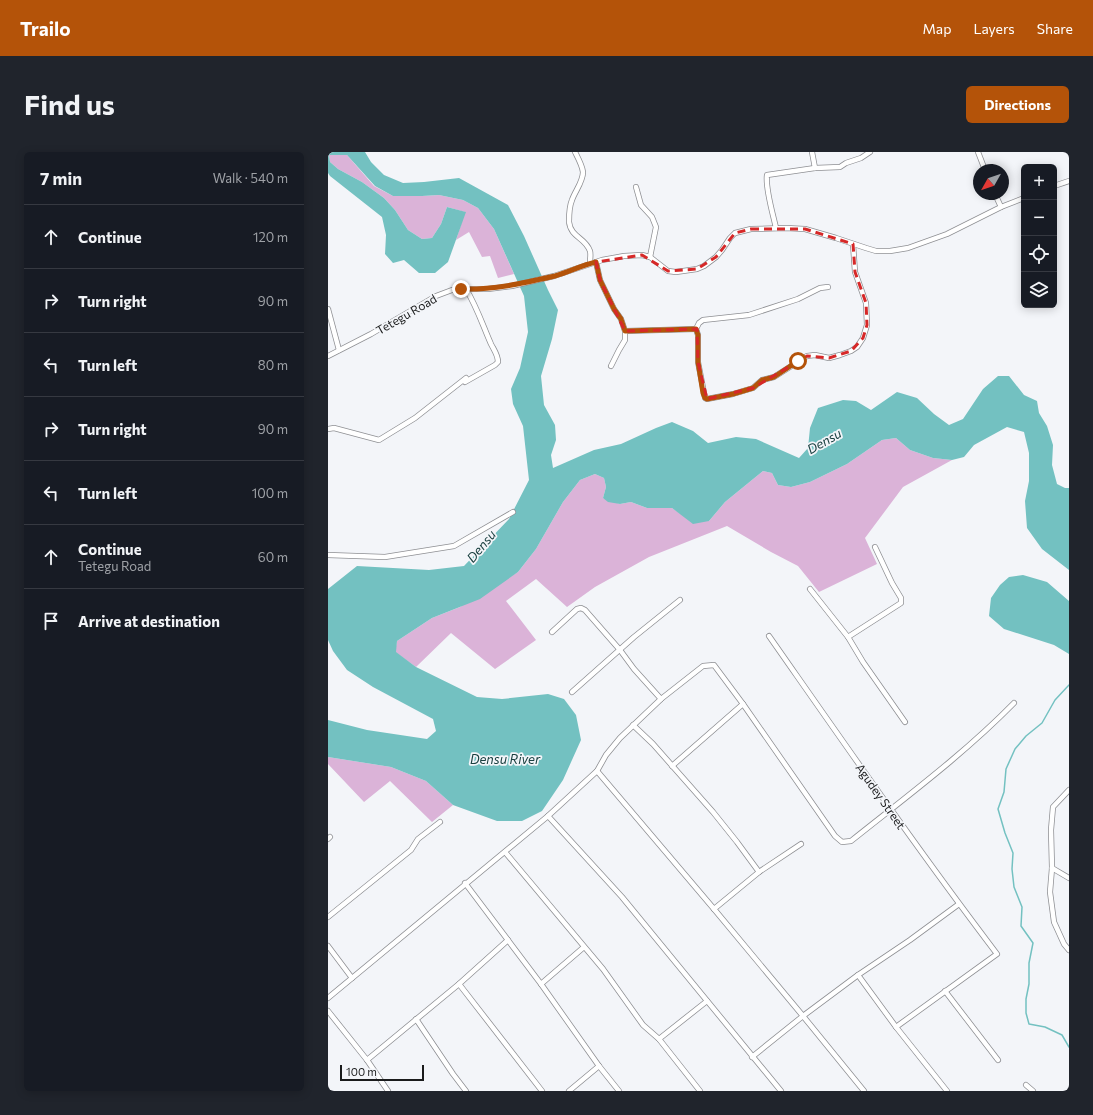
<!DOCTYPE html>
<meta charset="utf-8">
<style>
:root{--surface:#171b24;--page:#20242c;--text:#f1f3f6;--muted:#9ea1a6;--line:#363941;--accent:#b45309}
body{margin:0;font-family:Commissioner,sans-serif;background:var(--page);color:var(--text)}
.controls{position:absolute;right:12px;top:12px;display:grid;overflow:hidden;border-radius:6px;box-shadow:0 2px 10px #0003}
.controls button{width:36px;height:36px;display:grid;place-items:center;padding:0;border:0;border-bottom:1px solid var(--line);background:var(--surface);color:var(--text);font:20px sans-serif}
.compass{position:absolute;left:645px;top:12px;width:36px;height:36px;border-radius:50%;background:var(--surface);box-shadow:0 2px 10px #0003;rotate:230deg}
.scale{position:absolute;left:12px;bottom:10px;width:84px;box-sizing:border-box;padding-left:4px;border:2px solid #1a1b1c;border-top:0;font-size:11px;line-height:14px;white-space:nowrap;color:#1a1b1c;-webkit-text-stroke:3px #f3f5f9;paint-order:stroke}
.stop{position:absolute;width:12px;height:12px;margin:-9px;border:3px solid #b45309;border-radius:50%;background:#fff}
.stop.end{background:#b45309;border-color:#fff;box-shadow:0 1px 4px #0008}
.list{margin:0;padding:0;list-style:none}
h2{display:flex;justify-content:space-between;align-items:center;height:52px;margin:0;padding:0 16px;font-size:17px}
h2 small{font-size:13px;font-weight:400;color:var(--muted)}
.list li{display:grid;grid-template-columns:26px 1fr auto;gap:12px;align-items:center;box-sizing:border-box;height:64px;padding:0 16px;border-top:1px solid var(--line)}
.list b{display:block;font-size:15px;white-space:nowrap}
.list p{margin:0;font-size:13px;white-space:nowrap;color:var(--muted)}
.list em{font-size:13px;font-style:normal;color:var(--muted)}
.icon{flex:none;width:22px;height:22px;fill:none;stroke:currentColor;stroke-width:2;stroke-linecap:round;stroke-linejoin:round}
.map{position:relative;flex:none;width:741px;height:939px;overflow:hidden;border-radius:6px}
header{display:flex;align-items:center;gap:24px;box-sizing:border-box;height:56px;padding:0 20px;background:var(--accent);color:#fff}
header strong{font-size:19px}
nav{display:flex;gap:22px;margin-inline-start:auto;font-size:14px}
.intro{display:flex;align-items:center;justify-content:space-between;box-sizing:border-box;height:96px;padding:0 24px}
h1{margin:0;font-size:28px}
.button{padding:10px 18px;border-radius:6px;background:var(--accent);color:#fff;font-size:14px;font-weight:700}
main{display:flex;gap:24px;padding:0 24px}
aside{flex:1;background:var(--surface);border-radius:6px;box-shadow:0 2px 10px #0003}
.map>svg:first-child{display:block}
.green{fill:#dbb3d8}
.water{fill:#73c1c1}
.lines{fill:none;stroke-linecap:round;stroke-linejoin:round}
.stream{stroke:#73c1c1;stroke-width:1.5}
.minor-casing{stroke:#8e8f93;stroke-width:6}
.minor{stroke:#fff;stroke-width:4.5}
.route{stroke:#b45309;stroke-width:5}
.marked{fill:none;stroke:#d62828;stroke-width:3;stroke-dasharray:8 5;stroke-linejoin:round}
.labels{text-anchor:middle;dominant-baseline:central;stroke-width:3.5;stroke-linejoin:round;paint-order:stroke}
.street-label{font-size:12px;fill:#1a1b1c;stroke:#f3f5f9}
.water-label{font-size:13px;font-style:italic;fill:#1a4040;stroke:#f3f5f9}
</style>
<header>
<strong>Trailo</strong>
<nav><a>Map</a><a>Layers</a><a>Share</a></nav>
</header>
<div class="intro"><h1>Find us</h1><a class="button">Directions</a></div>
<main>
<aside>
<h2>7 min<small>Walk · 540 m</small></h2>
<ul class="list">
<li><svg class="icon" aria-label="ahead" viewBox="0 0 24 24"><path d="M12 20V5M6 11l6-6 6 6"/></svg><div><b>Continue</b></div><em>120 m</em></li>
<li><svg class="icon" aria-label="right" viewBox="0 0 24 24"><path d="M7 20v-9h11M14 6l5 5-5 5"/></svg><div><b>Turn right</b></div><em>90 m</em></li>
<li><svg class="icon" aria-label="left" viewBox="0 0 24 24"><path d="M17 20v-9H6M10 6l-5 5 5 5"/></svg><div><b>Turn left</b></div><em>80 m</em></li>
<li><svg class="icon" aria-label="right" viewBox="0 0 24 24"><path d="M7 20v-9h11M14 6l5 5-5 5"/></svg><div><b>Turn right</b></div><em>90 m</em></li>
<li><svg class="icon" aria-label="left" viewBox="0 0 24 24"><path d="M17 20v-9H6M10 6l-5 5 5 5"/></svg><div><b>Turn left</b></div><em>100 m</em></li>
<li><svg class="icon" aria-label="ahead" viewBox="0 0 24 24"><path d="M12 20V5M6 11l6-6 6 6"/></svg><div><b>Continue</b><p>Tetegu Road</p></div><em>60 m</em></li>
<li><svg class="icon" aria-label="arrive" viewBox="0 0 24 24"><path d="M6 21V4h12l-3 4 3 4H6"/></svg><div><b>Arrive at destination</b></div></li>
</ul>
</aside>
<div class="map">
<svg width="741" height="939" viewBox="0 0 741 939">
<rect width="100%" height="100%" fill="#f3f5f9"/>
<g class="green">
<polygon points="1,3 19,3 46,34 65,44 94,44 111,43 135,48 150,56 166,77 186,122 170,126 162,104 154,105 141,80 128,88 137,60 119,55 113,72 104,86 94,87 80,78 67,58 56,46 34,30 10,17 2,10"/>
<polygon points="568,286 582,298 605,306 624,308 575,335 537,386 549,412 491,440 470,414 443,400 399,374 321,405 267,435 239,455 208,427 178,449 208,488 167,517 123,481 88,515 67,500 69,489 104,466 132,455 190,420 208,397 235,350 252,328 267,322 276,326 278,335 275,346 292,352 303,350 319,356 344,356 353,362 381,369 397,350 435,319 444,321 450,333 463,335 482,330 519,312 554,288"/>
<polygon points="0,605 63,615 98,629 125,653 104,670 62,629 36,650 0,612"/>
</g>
<g class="water">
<polygon points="0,0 37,0 43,10 56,23 75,31 96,30 131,26 180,53 196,84 220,138 230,158 224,187 213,224 216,253 227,273 228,288 223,303 225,316 266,298 293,292 328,276 344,270 365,279 380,291 408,285 428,287 471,306 480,296 482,276 490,256 515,248 528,249 543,258 569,240 589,246 606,262 621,273 635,267 655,237 670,224 681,224 696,243 709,249 711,261 719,274 725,293 724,313 729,332 737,336 741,336 741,418 714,397 699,376 697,349 701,329 701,301 696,280 679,275 646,293 636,305 624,308 605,306 582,298 568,286 554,288 519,312 482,330 463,335 450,333 444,321 435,319 397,350 381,369 365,372 344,356 319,356 303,350 292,352 280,350 275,346 278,335 276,326 267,322 252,328 235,350 208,397 190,420 152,447 104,466 69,489 68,500 88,515 149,545 174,547 220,542 236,547 248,563 253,588 235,628 214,659 194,669 169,669 125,653 98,629 63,615 0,605 0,568 39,578 99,587 108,579 105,567 45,535 19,518 5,499 0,488 0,437 29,414 101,418 136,414 181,367 201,328 195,274 185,252 183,237 192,216 200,180 196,144 166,77 150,56 135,48 111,43 94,44 65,44 47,34 19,3 1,3 2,10 10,17 34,30 56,46 67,58 80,78 94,87 104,86 113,72 119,55 138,60 120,110 107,121 91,121 76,108 65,111 57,102 58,83 54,65 2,24 0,21"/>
<polygon points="695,423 719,430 741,449 741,502 726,493 676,477 661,464 663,446 672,433 681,425"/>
</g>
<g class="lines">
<polyline class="stream" points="741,533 727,548 714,571 698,584 687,597 678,617 676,640 670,657 677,681 685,701 684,717 686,735 694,755 693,774 705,791 701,811 701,832 698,847 698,861 701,872 717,875 734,883 741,895"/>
<defs>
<g id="minor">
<path d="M 247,0 C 250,6 254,13 255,20 C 255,30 247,39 244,48 C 241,55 241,63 241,70 C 243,86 257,85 262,99 C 263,102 262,107 262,111"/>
<polyline points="484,0 487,16"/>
<polyline points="650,0 657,18"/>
<polyline points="726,34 741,29"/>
<polyline points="308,35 313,53 324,65 328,75 322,105"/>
<polyline points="667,42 673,55"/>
<path d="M 448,76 C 445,62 437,36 439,23 L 487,16 L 512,15 L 518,11 L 533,6 L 542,0"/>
<polyline points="268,110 272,128 286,157 293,167 297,179 297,188 291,198 283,214"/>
<polyline points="500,135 492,136 470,147 421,163 375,168 371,171 368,177 370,183 370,210 377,246 379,247 405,242 425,236 434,228 446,225 479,204 487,203 501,206 512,203 523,199 529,195 535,186 539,173 538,151 527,120 525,92"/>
<polyline points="0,157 11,198"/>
<polyline points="297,179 368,177"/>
<polyline points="0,204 43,182 108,144 124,138 133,137 160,137 184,134 226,124 274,108 296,104 314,103 322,105 340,119 348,120 369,117 376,114 388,105 394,98 402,86 407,81 423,77 458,76 477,77 508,86 538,96 548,99 562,99 580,96 619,82 673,55 696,46"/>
<path d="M 137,230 L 167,213 L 170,210 C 170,203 166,198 163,192 C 155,174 149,155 138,137"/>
<polyline points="0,277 6,276 51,288 87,266 138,226"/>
<polyline points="0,403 57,405 126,394 185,360"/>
<polyline points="482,437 520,485 535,510 577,570"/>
<polyline points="224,480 249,457 253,456 257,458 292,498 306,517 333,547"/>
<path d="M 441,484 C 516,591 590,698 669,802 L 568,875"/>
<polyline points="520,485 573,451 573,446 564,431 547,395"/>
<polyline points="244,540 306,485 352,448"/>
<polyline points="305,573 325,592 385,660 409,690 431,720"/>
<polyline points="344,614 415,552"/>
<polyline points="269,619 386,757 475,864 536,939"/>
<polyline points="741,638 725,655 723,678 724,716 722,740 726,770 736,792 741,798"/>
<polyline points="220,664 294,745 453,939"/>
<polyline points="0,687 2,685"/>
<polyline points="177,700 275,817 315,873 331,887 372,939"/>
<polyline points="724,716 741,726"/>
<polyline points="137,731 213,832 271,914 291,939"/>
<polyline points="386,757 431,720 473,692"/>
<polyline points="0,765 83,698 90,687 112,670"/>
<polyline points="0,794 24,826"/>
<polyline points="530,823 568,875 619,939"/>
<polyline points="131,832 214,939"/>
<polyline points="213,832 256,795"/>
<polyline points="617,839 670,908"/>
<path d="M 0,846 L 220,664 L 269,619 L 278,603 L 292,586 L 333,547 L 375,514 L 386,513 L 415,552 L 507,684 L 514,690 L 523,689 C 578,645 636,602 686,551"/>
<polyline points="0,859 39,908 60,939"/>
<polyline points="88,867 125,922 138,939"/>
<polyline points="331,887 379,849"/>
<polyline points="424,905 475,864 530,823 582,788 631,752"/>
<polyline points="39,908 131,832 180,788"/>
<polyline points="698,933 705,939"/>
<polyline points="241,939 271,914"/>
</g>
</defs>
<use href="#minor" class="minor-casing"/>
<use href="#minor" class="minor"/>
</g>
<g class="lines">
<path class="route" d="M 133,137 C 166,138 196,131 227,124 C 241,120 254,113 268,110 L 272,128 L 286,157 L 293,167 L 297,179 L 368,177 L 370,183 L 370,210 L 375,241 L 377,246 L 379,247 L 405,242 L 425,236 L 434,228 L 446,225 L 470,209"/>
</g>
<path class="marked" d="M 423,77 L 477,77 L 525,92 L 527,120 L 538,151 L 539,173 L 535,186 L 523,199 L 501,206 L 479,204 L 425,236 L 379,247 L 370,210 L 369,177 L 297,179 L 272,128 L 268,110 L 314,103 L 340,119 L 369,117 L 388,105 L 407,81 Z"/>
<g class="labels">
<g class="street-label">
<text transform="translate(78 162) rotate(-30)">Tetegu Road</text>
<text transform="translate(553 644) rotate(55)">Agudey Street</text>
</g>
<g class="water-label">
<text transform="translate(496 289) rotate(-30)">Densu</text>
<text transform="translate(153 394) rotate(-50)">Densu</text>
<text x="177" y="607">Densu River</text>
</g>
</g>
</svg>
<div class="controls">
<button>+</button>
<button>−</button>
<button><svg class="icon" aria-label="locate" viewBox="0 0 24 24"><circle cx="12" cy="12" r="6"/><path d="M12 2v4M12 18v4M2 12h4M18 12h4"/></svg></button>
<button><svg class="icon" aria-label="layers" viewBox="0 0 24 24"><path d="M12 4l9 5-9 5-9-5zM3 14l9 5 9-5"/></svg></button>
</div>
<svg class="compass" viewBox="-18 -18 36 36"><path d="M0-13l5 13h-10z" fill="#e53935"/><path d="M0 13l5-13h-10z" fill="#9ea1a6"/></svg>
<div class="scale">100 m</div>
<div class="stop" style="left:470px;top:209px"></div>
<div class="stop end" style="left:133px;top:137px"></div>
</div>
</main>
